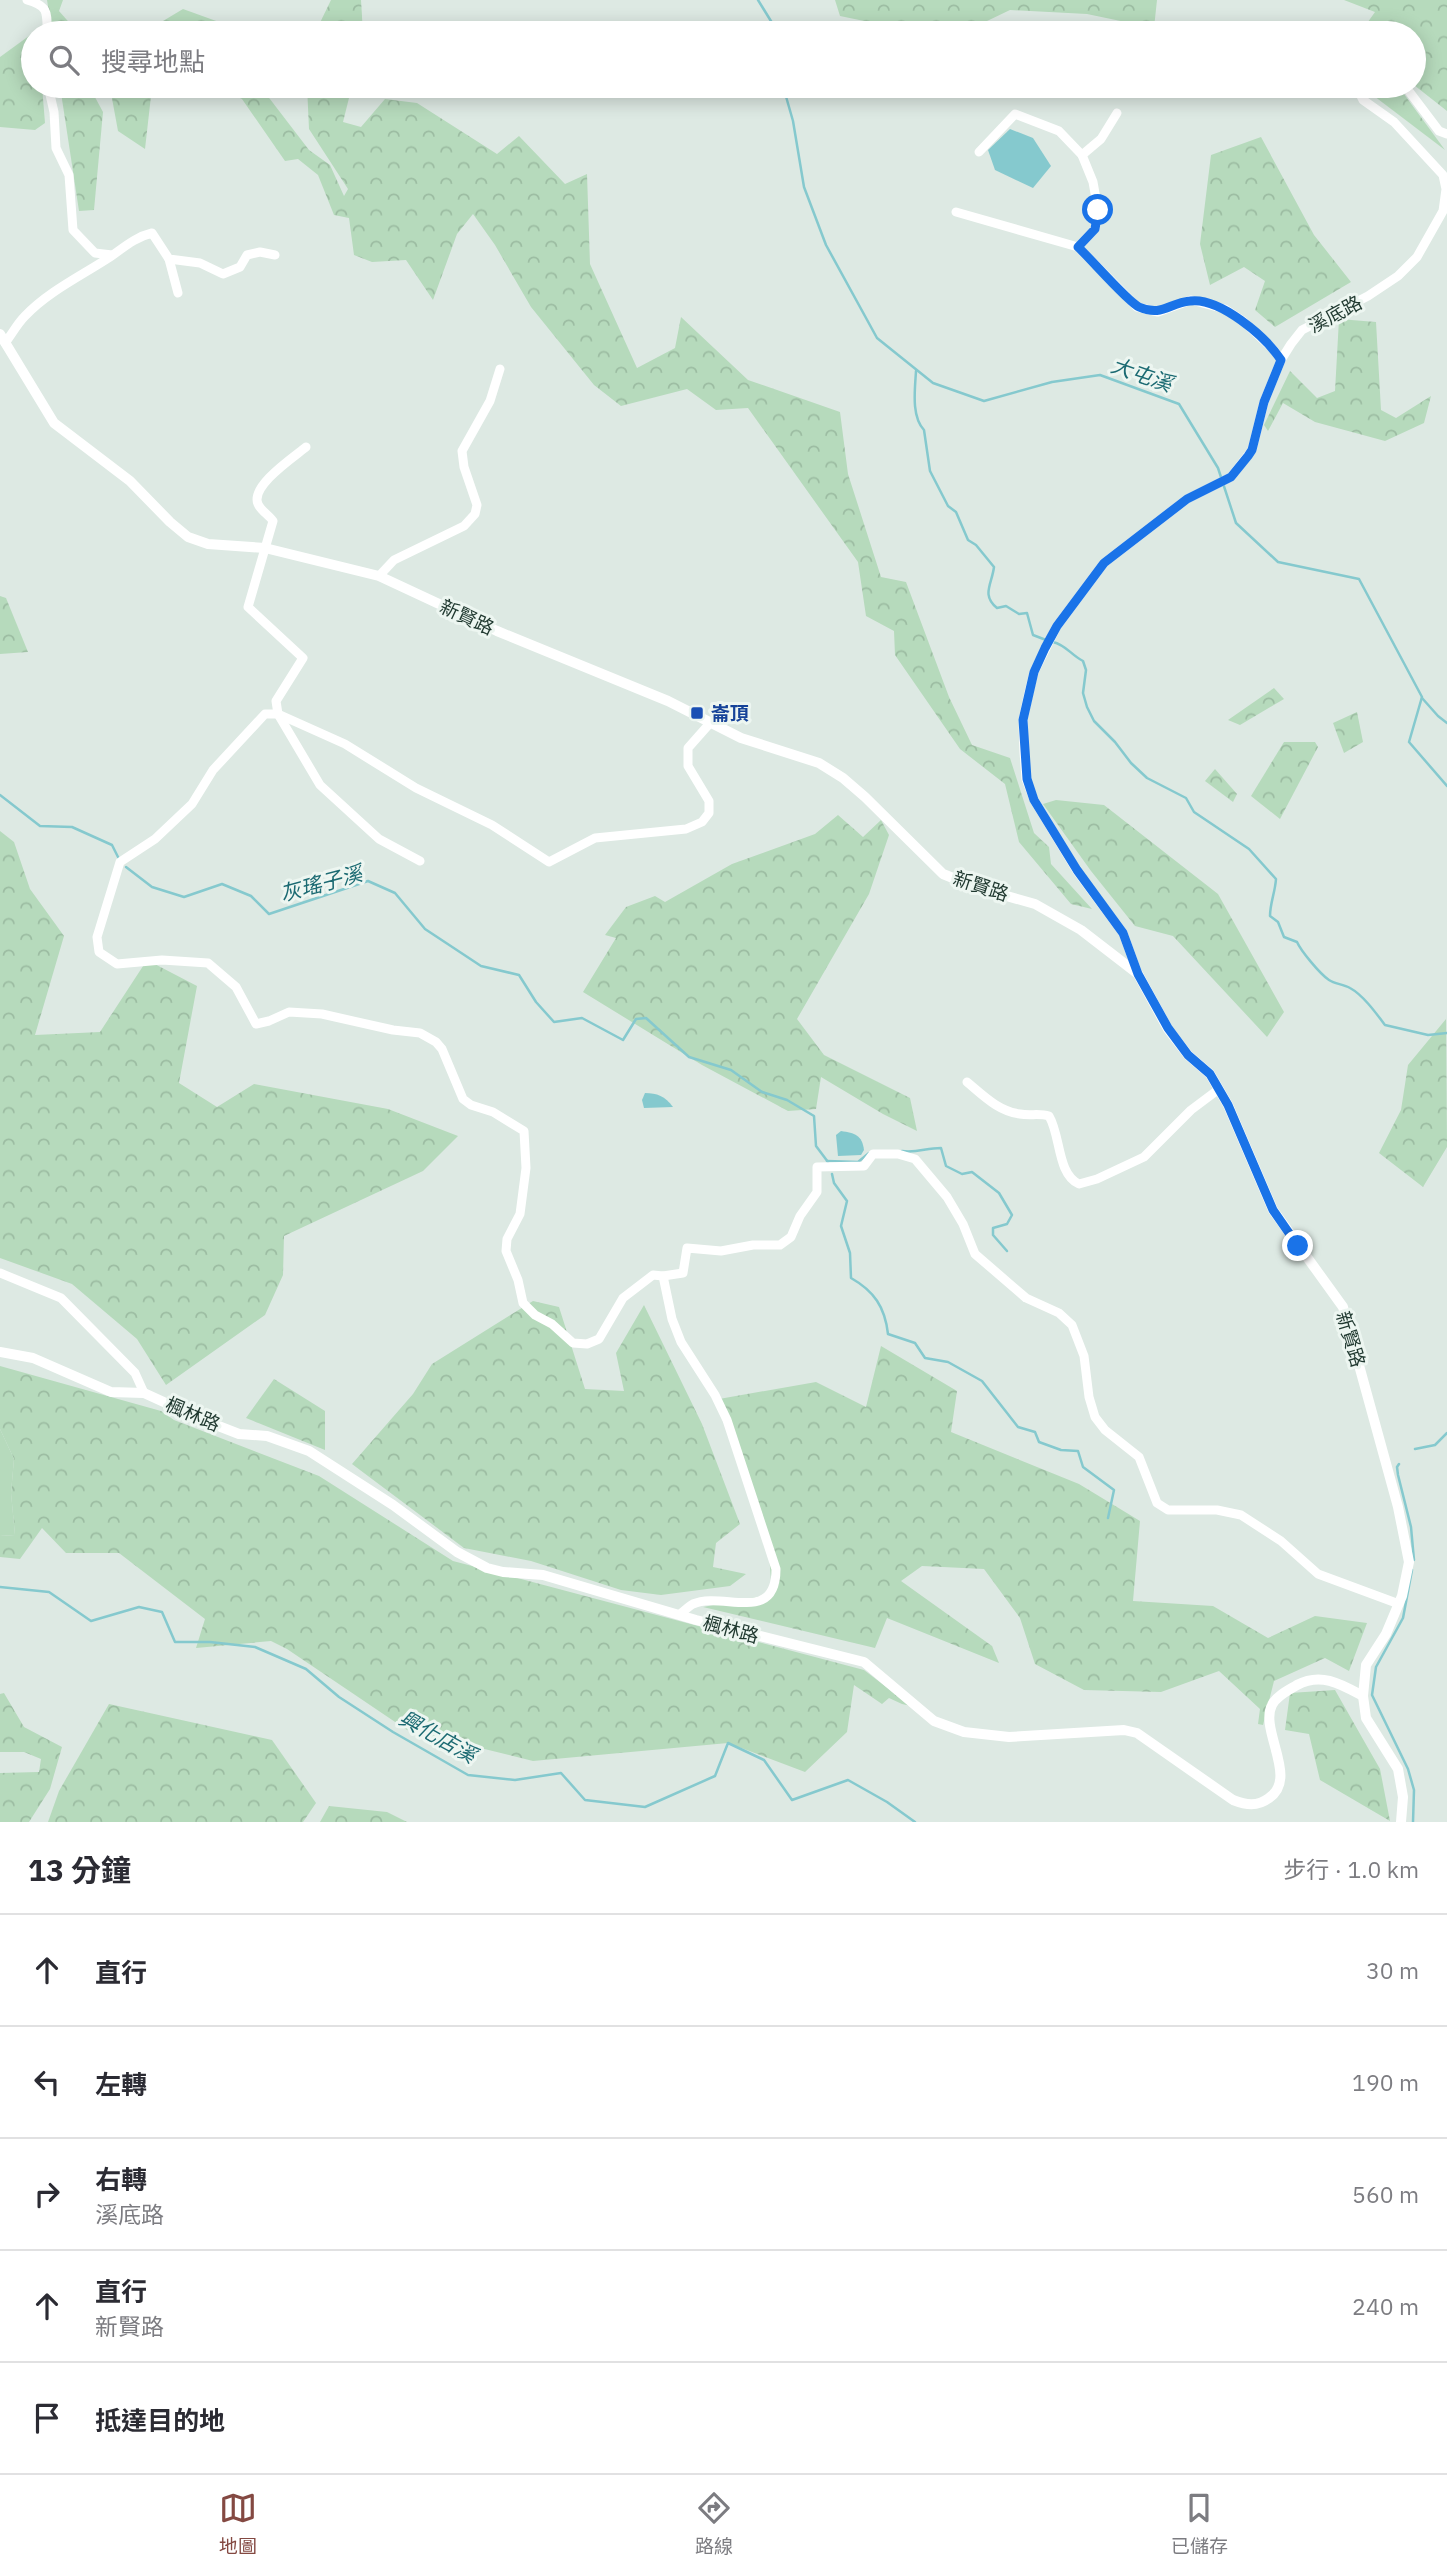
<!DOCTYPE html>
<html lang="zh-TW">
<meta charset="utf-8">
<style>
:root{--surface:#fff;--page:#f7f7f7;--text:#2b2b33;--muted:#7c7c81;--line:#e1e1e2;--accent:#844942}
body{margin:0;font-family:"IBM Plex Sans","Noto Sans TC",sans-serif;background:var(--page);color:var(--text)}
.stop{position:absolute;width:21px;height:21px;margin:-16px;border:5px solid #1a73e8;border-radius:50%;background:#fff}
.stop.end{background:#1a73e8;border-color:#fff;box-shadow:0 2px 7px #0008}
.list{margin:0;padding:0;list-style:none}
h2{display:flex;justify-content:space-between;align-items:center;height:91px;margin:0;padding:0 28px;font-size:30px}
h2 small{font-size:23px;font-weight:400;color:var(--muted)}
.list li{display:grid;grid-template-columns:46px 1fr auto;gap:21px;align-items:center;box-sizing:border-box;height:112px;padding:0 28px;border-top:2px solid var(--line)}
.list b{display:block;font-size:26px;white-space:nowrap}
.list p{margin:0;font-size:23px;white-space:nowrap;color:var(--muted)}
.list em{font-size:23px;font-style:normal;color:var(--muted)}
.icon{flex:none;width:38px;height:38px;fill:none;stroke:currentColor;stroke-width:2;stroke-linecap:round;stroke-linejoin:round}
.map{position:relative;flex:none;width:1447px;height:1822px;overflow:hidden}
.search{position:absolute;background:var(--surface);box-shadow:0 4px 18px #0003;left:21px;right:21px;top:21px;height:77px;display:flex;align-items:center;gap:18px;box-sizing:border-box;padding:0 24px;border-radius:38px;color:var(--muted);font-size:26px}
.sheet{height:651px;background:var(--surface)}
nav{display:flex;justify-content:space-around;align-items:center;box-sizing:border-box;height:98px;border-top:2px solid var(--line);background:var(--surface);font-size:19px;color:var(--muted)}
nav a{display:grid;justify-items:center;gap:4px}
nav .on{color:var(--accent)}
.map>svg:first-child{display:block}
.forest{fill:url(#forest-crowns)}
.park{fill:#b6dabc}
.water{fill:#85c9ce}
.lines{fill:none;stroke-linecap:round;stroke-linejoin:round}
.stream{stroke:#85c9ce;stroke-width:2.5}
.minor{stroke:#fff;stroke-width:9}
.tertiary{stroke:#fff;stroke-width:10}
.route{stroke:#1a73e8;stroke-width:9}
.transit-dot{fill:#1a4fb4;stroke:#edf6f1;stroke-width:2.5}
.labels{text-anchor:middle;dominant-baseline:central;stroke-width:6;stroke-linejoin:round;paint-order:stroke}
.street-label{font-size:19px;fill:#1f382f;stroke:#edf6f1}
.transit-label{font-size:19px;font-weight:bold;fill:#164399;stroke:#edf6f1;text-anchor:start}
.water-label{font-size:21px;font-style:italic;fill:#1b6a72;stroke:#edf6f1}
</style>
<div class="map">
<svg width="1447" height="1822" viewBox="0 0 1447 1822">
<defs>
<pattern id="forest-crowns" width="20" height="18" patternUnits="userSpaceOnUse" patternTransform="scale(1.75)"><rect width="20" height="18" fill="#b6dabc"/><path d="M2 6a3 3 0 1 1 6 0M12 15a3 3 0 1 1 6 0" fill="none" stroke="#9cbca2"/></pattern>
</defs>
<rect width="100%" height="100%" fill="#dde9e3"/>
<g class="forest">
<polygon points="47,0 63,0 59,11 74,28 75,33 52,33"/>
<polygon points="331,0 361,0 363,33 315,33"/>
<polygon points="835,0 1157,0 1154,28 1087,14 1010,10 962,33 922,33 840,16"/>
<polygon points="1344,0 1447,0 1447,111 1414,85 1414,33 1360,33 1375,12"/>
<polygon points="183,9 230,26 233,33 143,33"/>
<polygon points="33,33 33,86 42,86 45,123 35,130 0,127 0,57"/>
<polygon points="60,86 89,86 103,112 94,210 79,211"/>
<polygon points="113,86 162,86 151,96 145,149 118,131 111,93"/>
<polygon points="214,86 260,86 309,150 330,165 344,196 348,189 309,129 307,86 352,86 343,122 361,127 385,99 417,103 497,154 519,136 565,184 587,174 590,264 637,368 675,348 681,317 748,380 840,412 848,474 881,577 906,582 949,697 972,745 1010,758 1034,833 1049,847 1051,864 1092,909 1071,904 1019,842 1005,784 960,749 895,655 894,631 866,616 858,562 748,408 716,410 687,389 621,406 594,385 531,307 495,245 473,214 457,234 433,300 406,260 372,262 354,255 349,218 334,215 318,175 298,159 285,161 242,99"/>
<polygon points="1388,86 1401,90 1445,150 1374,96"/>
<polygon points="1261,137 1314,235 1351,282 1275,327 1255,310 1265,281 1244,267 1210,285 1200,244 1211,155"/>
<polygon points="1339,319 1376,322 1381,410 1396,418 1431,396 1424,423 1385,441 1315,422 1283,403 1268,431 1264,425 1290,371 1317,398 1335,391"/>
<polygon points="0,596 6,598 28,652 0,654"/>
<polygon points="1274,688 1284,699 1240,725 1228,720"/>
<polygon points="1357,712 1363,742 1344,753 1333,723"/>
<polygon points="1284,742 1315,742 1318,747 1280,819 1251,796"/>
<polygon points="1215,769 1237,794 1233,802 1205,781"/>
<polygon points="1056,800 1104,805 1218,894 1284,1012 1267,1037 1173,936 1135,926 1091,871 1043,804"/>
<polygon points="838,815 863,837 881,820 889,835 869,894 797,1019 824,1055 910,1098 917,1131 883,1114 821,1077 816,1109 788,1111 702,1065 583,992 616,938 605,935 626,907 655,896 665,902 732,864 815,834"/>
<polygon points="0,831 14,842 30,889 64,936 35,1035 100,1032 147,960 197,986 179,1083 217,1107 254,1084 388,1109 458,1136 423,1171 284,1236 283,1275 265,1315 166,1385 137,1339 72,1284 0,1258"/>
<polygon points="1446,1019 1447,1147 1423,1187 1379,1153 1401,1110 1408,1065"/>
<polygon points="533,1301 559,1307 585,1389 624,1391 616,1353 644,1305 702,1424 740,1524 716,1543 713,1567 746,1574 730,1586 661,1595 621,1590 531,1561 464,1548 352,1464 413,1394 432,1364"/>
<polygon points="881,1346 957,1391 951,1432 1079,1484 1140,1521 1133,1601 1213,1606 1268,1638 1315,1616 1367,1623 1349,1671 1325,1658 1274,1681 1263,1725 1258,1724 1260,1709 1219,1671 1161,1692 1084,1690 1035,1664 1020,1618 984,1569 922,1566 901,1581 992,1646 999,1663 887,1618 875,1648 703,1607 772,1594 769,1554 719,1399 816,1382 866,1407"/>
<polygon points="0,1366 161,1411 174,1420 319,1476 453,1561 864,1670 911,1706 902,1704 889,1698 882,1704 854,1685 847,1732 805,1772 728,1743 533,1761 407,1730 287,1649 271,1641 196,1648 205,1619 119,1553 66,1553 42,1528 20,1559 0,1557 0,1536 15,1535 11,1493 14,1459 0,1429"/>
<polygon points="274,1379 325,1411 325,1450 246,1418"/>
<polygon points="1335,1690 1380,1769 1390,1821 1320,1780 1309,1734 1285,1730 1290,1693"/>
<polygon points="4,1693 24,1727 62,1747 50,1789 29,1822 0,1822 0,1773 39,1772 41,1759 24,1752 0,1752 0,1694"/>
<polygon points="109,1704 272,1740 316,1803 303,1822 48,1822 59,1791"/>
<polygon points="329,1806 387,1812 407,1822 320,1822"/>
</g>
<polygon class="park" points="0,1429 14,1459 11,1493 15,1535 0,1536"/>
<g class="water">
<polygon points="1010,129 1033,138 1051,166 1033,188 995,170 988,150"/>
<path d="M 645,1093 C 657,1093 665,1096 673,1107 L 644,1108 L 642,1100 Z"/>
<path d="M 841,1131 C 855,1133 862,1135 864,1150 L 861,1155 L 838,1156 L 836,1135 Z"/>
</g>
<g class="lines">
<g class="stream">
<polyline points="758,0 774,26 775,33"/>
<polyline points="783,86 793,121 804,187 826,245 877,338 933,383 984,401 1052,382 1100,375 1179,404 1218,468 1236,523 1278,562 1359,579 1422,697 1409,742 1447,786"/>
<path d="M 916,371 C 915,389 911,416 924,430 L 930,471 L 948,506 L 956,512 L 968,540 L 976,545 L 994,567 C 992,584 981,595 997,608 L 1006,606 L 1019,614 L 1027,613 L 1033,635 L 1046,640"/>
<path d="M 1053,642 C 1066,645 1071,655 1083,661 L 1086,670 L 1083,693 L 1087,707 L 1094,721 L 1115,742 L 1131,763 L 1147,778 L 1186,798 L 1194,812 L 1249,849 L 1276,879 C 1275,893 1270,903 1270,916 L 1278,922 L 1284,937 L 1297,942 C 1301,951 1320,974 1329,980 C 1335,984 1343,984 1350,988 C 1363,995 1376,1013 1385,1025 L 1428,1035 L 1447,1033"/>
<polyline points="1422,698 1438,716 1447,723"/>
<polyline points="0,795 40,826 72,827 112,845 119,859"/>
<polyline points="126,867 152,887 184,897 222,884 251,896 269,914 368,881 395,893 425,929 481,966 519,975 536,1002 554,1022 582,1018 623,1040 636,1019 646,1018 689,1057 731,1070 762,1092 787,1100 814,1116 816,1146 828,1162"/>
<path d="M 902,1151 C 917,1153 926,1148 941,1148 L 946,1166 L 962,1174 L 972,1172 L 999,1193 L 1012,1215 L 1007,1224 L 993,1228 L 993,1235 L 1007,1251"/>
<polyline points="827,1161 858,1162 869,1153"/>
<path d="M 832,1174 L 834,1183 L 847,1201 L 841,1226 L 850,1253 L 851,1278 C 874,1291 885,1307 888,1334 L 915,1343 L 925,1358 L 948,1362 L 982,1381 L 1018,1427 L 1035,1432 L 1039,1442 L 1061,1450 L 1078,1451 L 1083,1467 L 1114,1490 L 1108,1518"/>
<polyline points="1415,1449 1435,1445 1447,1433"/>
<polyline points="1399,1464 1397,1467 1398,1475 1411,1527 1414,1560"/>
<polyline points="1412,1570 1403,1618 1376,1667 1372,1695 1408,1769 1414,1790 1413,1822"/>
<polyline points="0,1587 49,1592 91,1621 139,1607 162,1612 175,1642 210,1642 255,1647 306,1669 339,1697 393,1732 468,1775 515,1780 561,1773 585,1800 645,1807 715,1776 728,1743 764,1760 792,1800 848,1780 887,1802 915,1822"/>
</g>
<g class="minor">
<path d="M 27,0 C 49,6 47,13 47,33"/>
<polyline points="48,86 54,112 56,148 69,175 73,230 95,253 112,255"/>
<polyline points="1405,86 1439,131 1447,134"/>
<polyline points="979,152 1015,114 1059,131 1082,155 1093,182 1098,210 1095,229 1078,247"/>
<polyline points="1082,155 1101,139 1117,113"/>
<polyline points="956,212 1078,247 1137,307 1158,312 1191,300 1225,309 1243,321 1274,350 1281,360"/>
<polyline points="169,259 178,293"/>
<path d="M 5,343 C 12,334 17,324 25,316 C 49,291 81,276 110,257 C 123,248 135,237 152,233 L 169,259 L 200,263 L 223,274 L 240,267 L 247,255 L 260,252 L 275,255"/>
<path d="M 306,447 C 294,457 250,486 258,504 C 261,511 269,515 273,521 L 248,607 L 303,658 L 276,701 L 278,714 L 320,785 L 379,839 L 420,861"/>
<polyline points="379,576 394,560 464,526 475,514 477,505 464,467 462,451 490,401 500,369"/>
<polyline points="1138,974 1123,933 1077,871 1034,800 1026,779 1024,752 1023,720 1029,692 1034,672 1057,626 1104,563 1187,499 1231,477 1252,450 1264,402 1281,360 1291,344 1302,330 1368,296 1398,276 1417,257 1443,211 1446,189 1443,175 1394,122 1363,100 1356,86"/>
<path d="M 967,1082 C 984,1096 998,1111 1020,1114 C 1030,1116 1039,1113 1049,1116 C 1061,1136 1057,1174 1079,1184 L 1097,1179 L 1144,1157 L 1191,1110 L 1219,1089"/>
<polyline points="0,1273 61,1298 135,1373 144,1393"/>
<polyline points="663,1276 683,1273 687,1248 721,1251 753,1245 780,1245 791,1237 800,1216 817,1192 817,1167 864,1166 873,1154 898,1154 915,1159 947,1197 963,1224 975,1254 1026,1298 1059,1313 1072,1325 1084,1356 1089,1397 1095,1417 1105,1430 1139,1457 1157,1503 1168,1510 1217,1510 1241,1515 1281,1541 1318,1574 1399,1604"/>
<path d="M 680,1614 C 684,1611 689,1606 693,1604 C 723,1591 776,1625 776,1569 L 727,1420 L 715,1395 L 681,1342 L 672,1319 L 663,1276 L 653,1275 L 623,1298 L 599,1339 L 587,1344 L 573,1343 L 552,1324 L 535,1315 L 523,1303 L 518,1280 L 506,1251 L 507,1239 L 520,1214 L 526,1168 L 524,1131 L 493,1112 L 471,1105 L 463,1099 L 442,1049 L 436,1042 L 420,1033 L 393,1030 L 322,1014 L 289,1012 L 269,1021 L 256,1024 L 236,987 L 208,963 L 162,960 L 117,964 L 99,952 L 97,937 L 120,862 L 155,839 L 192,804 L 213,770 L 265,714 L 278,714 L 345,744 L 416,788 L 492,825 L 549,862 L 595,838 L 686,829 L 702,822 L 709,813 L 709,801 L 688,766 L 688,748 L 711,722"/>
</g>
<g class="tertiary">
<polyline points="0,334 54,423 130,481 170,522 188,537 208,544 265,548 379,576 497,631 668,701 741,738 819,763 843,778 865,797 943,874 975,887 1035,904 1081,930 1138,974 1168,1029 1188,1055 1210,1074 1228,1105 1273,1210 1343,1307 1398,1507 1409,1562 1402,1596 1386,1634 1366,1665 1363,1696 1366,1718 1398,1769 1403,1797 1401,1822"/>
<path d="M 0,1352 L 33,1358 L 111,1392 L 144,1393 L 203,1420 L 239,1434 L 267,1436 L 309,1451 L 393,1505 L 457,1552 L 487,1568 L 503,1572 L 543,1575 L 696,1620 L 864,1662 L 934,1721 L 964,1732 L 1009,1737 L 1124,1730 L 1137,1733 L 1233,1800 C 1246,1805 1257,1807 1269,1798 C 1299,1778 1259,1730 1272,1705 C 1276,1696 1289,1690 1297,1685 C 1321,1672 1341,1684 1363,1696"/>
</g>
</g>
<g class="lines">
<path class="route" d="M 1098,210 L 1095,229 L 1078,247 C 1090,258 1128,302 1139,307 C 1162,317 1169,303 1190,301 C 1220,297 1266,337 1281,360 L 1264,402 L 1252,450 L 1248,456 L 1231,477 L 1187,499 L 1104,563 L 1057,626 L 1045,648 L 1034,672 L 1023,720 L 1027,779 L 1034,800 L 1077,870 L 1123,933 L 1138,974 L 1168,1028 L 1188,1055 L 1210,1074 L 1228,1105 L 1273,1210 L 1298,1246"/>
</g>
<rect class="transit-dot" x="690" y="706" width="14" height="14" rx="3.5"/>
<g class="labels">
<g class="street-label">
<text transform="translate(1335 314) rotate(-28)">溪底路</text>
<text transform="translate(467 617) rotate(25)">新賢路</text>
<text transform="translate(981 886) rotate(18)">新賢路</text>
<text transform="translate(1351 1339) rotate(73)">新賢路</text>
<text transform="translate(193 1414) rotate(23)">楓林路</text>
<text transform="translate(731 1629) rotate(15)">楓林路</text>
</g>
<g class="transit-label">
<text x="711" y="713">崙頂</text>
</g>
<g class="water-label">
<text transform="translate(1142 374) rotate(19)">大屯溪</text>
<text transform="translate(321 883) rotate(-15)">灰瑤子溪</text>
<text transform="translate(438 1736) rotate(29)">興化店溪</text>
</g>
</g>
</svg>
<div class="stop" style="left:1098px;top:210px"></div>
<div class="stop end" style="left:1298px;top:1246px"></div>
<div class="search"><svg class="icon" aria-label="search" viewBox="0 0 24 24"><circle cx="10" cy="10" r="6"/><path d="M15 15l6 6"/></svg>搜尋地點</div>
</div>
<section class="sheet">
<h2>13 分鐘<small>步行 · 1.0 km</small></h2>
<ul class="list">
<li><svg class="icon" aria-label="ahead" viewBox="0 0 24 24"><path d="M12 20V5M6 11l6-6 6 6"/></svg><div><b>直行</b></div><em>30 m</em></li>
<li><svg class="icon" aria-label="left" viewBox="0 0 24 24"><path d="M17 20v-9H6M10 6l-5 5 5 5"/></svg><div><b>左轉</b></div><em>190 m</em></li>
<li><svg class="icon" aria-label="right" viewBox="0 0 24 24"><path d="M7 20v-9h11M14 6l5 5-5 5"/></svg><div><b>右轉</b><p>溪底路</p></div><em>560 m</em></li>
<li><svg class="icon" aria-label="ahead" viewBox="0 0 24 24"><path d="M12 20V5M6 11l6-6 6 6"/></svg><div><b>直行</b><p>新賢路</p></div><em>240 m</em></li>
<li><svg class="icon" aria-label="arrive" viewBox="0 0 24 24"><path d="M6 21V4h12l-3 4 3 4H6"/></svg><div><b>抵達目的地</b></div></li>
</ul>
</section>
<nav>
<a class="on"><svg class="icon" aria-label="map" viewBox="0 0 24 24"><path d="M3 6l6-2 6 2 6-2v14l-6 2-6-2-6 2zM9 4v14M15 6v14"/></svg>地圖</a>
<a><svg class="icon" aria-label="directions" viewBox="0 0 24 24"><path d="M12 3l9 9-9 9-9-9zM9 14v-3h6M13 9l2 2-2 2"/></svg>路線</a>
<a><svg class="icon" aria-label="saved" viewBox="0 0 24 24"><path d="M7 4h10v16l-5-4-5 4z"/></svg>已儲存</a>
</nav>
